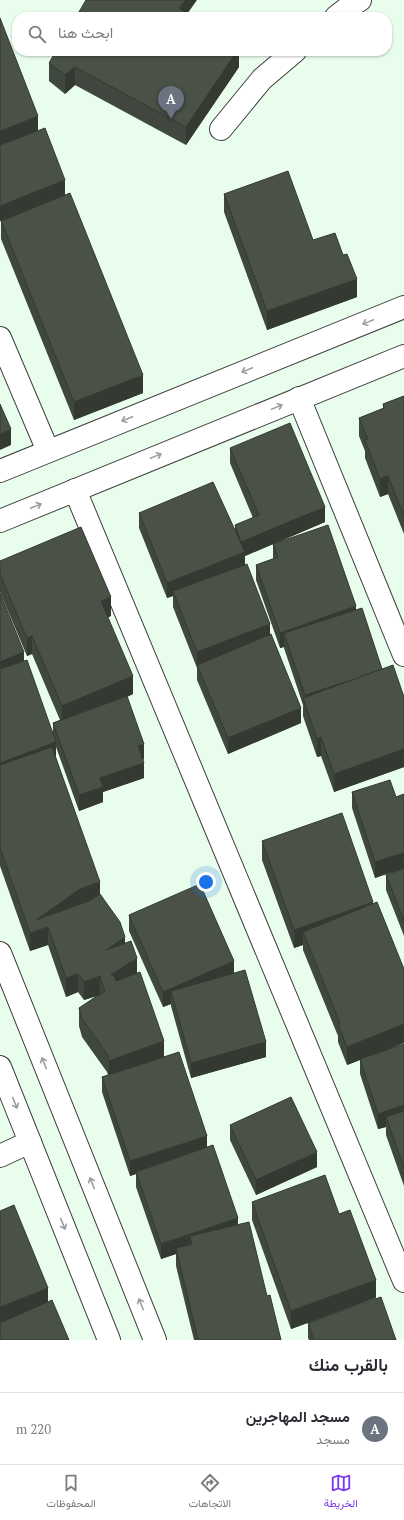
<!DOCTYPE html>
<html lang="ar">
<meta charset="utf-8">
<style>
:root{--surface:#fff;--page:#f7f7f7;--text:#2b2b33;--muted:#7c7c81;--line:#e1e1e2;--accent:#7c3aed}
body{margin:0;font-family:"PT Serif",Vazirmatn,serif;background:var(--page);color:var(--text);direction:rtl}
.you{position:absolute;left:206px;top:882px;width:14px;height:14px;margin:-10px;border:3px solid #fff;border-radius:50%;background:#1a73e8;box-shadow:0 0 0 6px #1a73e833}
.badge{display:grid;place-items:center;width:26px;height:26px;border-radius:50%;background:var(--accent);color:#fff;font-size:13px;font-weight:700}
.pin{position:absolute;translate:-50% -33px;filter:drop-shadow(0 1px 2px #0008)}
.pin::after{content:'';position:absolute;top:21px;width:14px;height:12px;background:inherit;clip-path:polygon(0 0,100% 0,50% 100%)}
.list{margin:0;padding:0;list-style:none}
h2{display:flex;justify-content:space-between;align-items:center;height:52px;margin:0;padding:0 16px;font-size:17px}
h2 small{font-size:13px;font-weight:400;color:var(--muted)}
.list li{display:grid;grid-template-columns:26px 1fr auto;gap:12px;align-items:center;box-sizing:border-box;height:72px;padding:0 16px;border-top:1px solid var(--line)}
.list b{display:block;font-size:15px;white-space:nowrap}
.list p{margin:0;font-size:13px;white-space:nowrap;color:var(--muted)}
.list em{font-size:13px;font-style:normal;color:var(--muted)}
.icon{flex:none;width:22px;height:22px;fill:none;stroke:currentColor;stroke-width:2;stroke-linecap:round;stroke-linejoin:round}
.map{position:relative;flex:none;width:404px;height:1340px;overflow:hidden;direction:ltr}
.search{position:absolute;background:var(--surface);box-shadow:0 1px 3px #0004;left:12px;right:12px;top:12px;height:44px;display:flex;align-items:center;gap:10px;box-sizing:border-box;padding:0 14px;border-radius:16px;color:var(--muted);font-size:15px}
.sheet{height:124px;background:var(--surface)}
nav{display:flex;justify-content:space-around;align-items:center;box-sizing:border-box;height:56px;border-top:1px solid var(--line);background:var(--surface);font-size:11px;color:var(--muted)}
nav a{display:grid;justify-items:center;gap:2px}
nav .on{color:var(--accent)}
.map>svg:first-child{display:block}
.lines{fill:none;stroke-linecap:round;stroke-linejoin:round}
.minor-casing{stroke:#3d3d3d;stroke-width:24}
.minor{stroke:#fff;stroke-width:22}
.wall{fill:#40473e}
.shaded-wall{fill:#343932}
.building{fill:#4a5248;stroke:#343932}
.oneway{stroke:#9d9d9d}
</style>
<div class="map">
<svg width="404" height="1340" viewBox="0 0 404 1340">
<rect width="100%" height="100%" fill="#e9fdec"/>
<g class="lines">
<defs>
<g id="minor">
<polyline points="336,17 350,6 360,0"/>
<polyline points="221,129 262,79 295,51"/>
<polyline points="0,338 48,451"/>
<polyline points="299,398 404,655"/>
<polyline points="0,471 404,307"/>
<polyline points="75,490 404,1281"/>
<polyline points="0,521 404,356"/>
<polyline points="0,953 155,1340"/>
<polyline points="0,1067 109,1340"/>
<polyline points="0,1156 30,1142"/>
</g>
</defs>
<use href="#minor" class="minor-casing"/>
<use href="#minor" class="minor"/>
</g>
<g class="wall">
<polygon points="239,51 239,67 186,145 75,85 65,94 49,81 49,63"/>
<polygon points="38,130 65,195 143,393 74,420 1,239 1,221 17,214 0,221"/>
<polygon points="224,194 313,240 357,297 267,330 224,212"/>
<polygon points="404,396 404,534 388,494 380,497 365,458 365,451 359,436 359,418 383,409 383,404"/>
<polygon points="230,448 325,522 274,544 356,610 382,669 404,697 404,767 334,792 321,756 317,757 303,716 303,705 284,648 284,647 280,648 256,580 256,565 273,559 273,544 245,556 245,565 270,634 301,723 228,754 197,680 197,668 173,607 173,596 167,598 139,528 139,513 235,530 235,525 253,518 230,463"/>
<polygon points="0,561 111,616 108,617 133,694 127,697 144,759 143,760 144,778 103,792 103,802 79,811 56,747 56,758 100,894 125,943 137,974 164,1056 207,1148 267,1296 281,1340 194,1340 176,1266 176,1254 161,1259 136,1187 136,1174 130,1176 102,1092 102,1077 108,1075 107,1072 82,1037 79,1026 79,1008 97,996 84,1000 78,992 66,997 48,945 30,951 0,866 0,593 24,661 53,733 53,723 60,720 32,654 27,656 0,592"/>
<polygon points="352,792 396,797 404,794 404,936 386,890 386,875 395,871 375,878 352,808"/>
<polygon points="262,841 373,904 404,969 404,1043 386,1050 404,1044 404,1186 386,1135 386,1127 378,1129 360,1074 360,1060 347,1065 338,1042 338,1036 303,950 303,945 294,948 262,860"/>
<polygon points="129,915 234,973 266,1057 191,1078 171,1006 171,1004 163,1007 129,931"/>
<polygon points="230,1125 317,1167 256,1195 230,1140"/>
<polygon points="252,1202 339,1214 376,1298 291,1329 252,1220"/>
<polygon points="308,1323 396,1340 309,1340 308,1338"/>
</g>
<g class="shaded-wall">
<polygon points="185,0 197,0 185,17 179,8"/>
<polygon points="237,51 239,51 239,67 186,145 186,127"/>
<polygon points="75,67 75,85 65,94 65,75"/>
<polygon points="38,116 38,134 0,149 0,131"/>
<polygon points="65,180 65,196 0,221 0,206"/>
<polygon points="357,279 357,297 267,330 267,311"/>
<polygon points="143,375 143,393 74,420 74,402"/>
<polygon points="11,429 11,445 0,450 0,434"/>
<polygon points="388,476 388,494 380,497 380,479"/>
<polygon points="325,507 325,522 245,556 245,568 173,591 173,596 167,598 167,583 241,554 241,542"/>
<polygon points="111,597 111,616 101,620 101,601"/>
<polygon points="356,606 356,622 284,633 284,647 280,648 280,633"/>
<polygon points="270,624 270,640 197,665 197,652"/>
<polygon points="32,636 32,654 27,656 27,638"/>
<polygon points="24,652 24,670 0,680 0,662"/>
<polygon points="382,670 305,704 305,695"/>
<polygon points="133,676 133,694 62,724 62,706"/>
<polygon points="301,708 301,723 228,754 228,738"/>
<polygon points="321,737 321,756 317,757 317,739"/>
<polygon points="56,742 56,758 0,778 0,763"/>
<polygon points="144,744 144,759 138,762 138,746"/>
<polygon points="404,749 404,767 334,792 334,774"/>
<polygon points="144,763 144,778 103,792 103,802 79,811 79,795 100,778"/>
<polygon points="404,853 404,868 375,878 375,862"/>
<polygon points="100,882 100,900 48,927 48,945 30,951 30,933 36,920 80,889"/>
<polygon points="373,902 373,920 303,932 303,945 294,948 294,930"/>
<polygon points="125,937 125,955 106,950"/>
<polygon points="137,958 137,976 111,994 111,975"/>
<polygon points="234,961 234,976 171,991 171,1004 163,1007 163,992"/>
<polygon points="78,974 78,992 66,997 66,978"/>
<polygon points="100,976 100,995 84,1000 84,982"/>
<polygon points="404,1024 404,1043 347,1065 347,1047"/>
<polygon points="164,1041 164,1059 109,1079 109,1061"/>
<polygon points="266,1042 266,1057 191,1078 191,1063"/>
<polygon points="404,1105 404,1121 386,1117 386,1127 378,1129 378,1114"/>
<polygon points="207,1136 207,1151 136,1172 136,1174 130,1176 130,1161"/>
<polygon points="317,1152 317,1167 256,1195 256,1180"/>
<polygon points="238,1218 238,1233 192,1244 190,1236 190,1249 176,1248 176,1254 161,1259 161,1244"/>
<polygon points="376,1280 376,1298 291,1329 291,1311"/>
<polygon points="48,1288 48,1303 0,1323 0,1307"/>
</g>
<g class="building">
<polygon points="86,0 185,0 179,8 193,17 76,17"/>
<polygon points="0,18 38,116 0,131"/>
<polygon points="56,51 237,51 186,127 75,67 65,75 49,63"/>
<polygon points="45,128 65,180 0,206 0,145"/>
<polygon points="288,171 313,240 335,233 343,255 347,254 357,279 267,311 224,194"/>
<polygon points="70,193 143,375 74,402 1,221"/>
<polygon points="404,396 404,516 388,476 380,479 365,440 368,439 359,418 384,408 383,404"/>
<polygon points="0,404 11,429 0,434"/>
<polygon points="290,423 325,507 241,542 235,525 259,515 230,448"/>
<polygon points="213,482 245,552 167,583 139,513"/>
<polygon points="328,525 356,606 280,633 256,565 278,557 273,544"/>
<polygon points="81,527 111,597 101,601 133,676 62,706 32,636 27,638 0,574 0,561"/>
<polygon points="247,564 270,624 197,652 173,591"/>
<polygon points="0,593 24,652 0,662"/>
<polygon points="362,608 382,669 355,679 305,695 284,633"/>
<polygon points="271,634 301,708 228,738 197,665"/>
<polygon points="27,660 56,742 0,763 0,669"/>
<polygon points="393,665 404,697 404,749 334,774 321,737 317,739 303,698"/>
<polygon points="127,696 144,744 138,746 144,763 100,778 103,787 79,795 53,723"/>
<polygon points="52,747 100,882 80,889 36,920 89,901 100,894 120,922 125,937 106,950 131,941 137,958 111,975 114,975 116,981 140,972 164,1041 109,1061 107,1054 82,1019 79,1008 97,996 105,992 100,976 84,982 78,974 66,978 48,927 30,933 0,848 0,765"/>
<polygon points="390,780 396,797 404,794 404,853 375,862 352,792"/>
<polygon points="342,813 373,902 294,930 262,841"/>
<polygon points="404,868 404,921 386,875"/>
<polygon points="200,884 234,961 163,992 129,915"/>
<polygon points="377,902 404,969 404,1024 347,1047 338,1024 340,1023 303,932"/>
<polygon points="245,970 266,1042 191,1063 171,991"/>
<polygon points="404,1044 404,1105 378,1114 360,1059"/>
<polygon points="179,1052 207,1136 130,1161 102,1077"/>
<polygon points="291,1097 317,1152 256,1180 230,1125"/>
<polygon points="404,1111 404,1168 386,1117"/>
<polygon points="213,1145 238,1218 161,1244 136,1172"/>
<polygon points="325,1175 339,1214 350,1210 376,1280 291,1311 252,1202"/>
<polygon points="14,1205 48,1288 0,1307 0,1211"/>
<polygon points="249,1222 267,1296 270,1295 281,1340 198,1340 176,1248 192,1244 190,1236"/>
<polygon points="381,1297 396,1340 314,1340 308,1323"/>
<polygon points="52,1300 69,1340 0,1340 0,1323"/>
</g>
<defs><path id="oneway-shaft" d="M-6 0H5M1.5-3L5.5 0L1.5 3" fill="none" stroke-width="1.6" stroke-linecap="round" stroke-linejoin="round"/></defs>
<g class="oneway">
<use href="#oneway-shaft" transform="translate(368 322) rotate(158)"/>
<use href="#oneway-shaft" transform="translate(247 370) rotate(158)"/>
<use href="#oneway-shaft" transform="translate(277 407) rotate(-22)"/>
<use href="#oneway-shaft" transform="translate(127 419) rotate(158)"/>
<use href="#oneway-shaft" transform="translate(156 456) rotate(-22)"/>
<use href="#oneway-shaft" transform="translate(36 506) rotate(-22)"/>
<use href="#oneway-shaft" transform="translate(44 1063) rotate(-112)"/>
<use href="#oneway-shaft" transform="translate(15 1103) rotate(68)"/>
<use href="#oneway-shaft" transform="translate(92 1183) rotate(-112)"/>
<use href="#oneway-shaft" transform="translate(63 1224) rotate(68)"/>
<use href="#oneway-shaft" transform="translate(141 1304) rotate(-112)"/>
</g>
</svg>
<div class="you"></div>
<div class="pin badge" style="left:171px;top:119px;background:#6b7280">A</div>
<div class="search"><svg class="icon" aria-label="search" viewBox="0 0 24 24"><circle cx="10" cy="10" r="6"/><path d="M15 15l6 6"/></svg>ابحث هنا</div>
</div>
<section class="sheet">
<h2>بالقرب منك<small></small></h2>
<ul class="list">
<li><span class="badge" style="background:#6b7280">A</span><div><b>مسجد المهاجرين</b><p>مسجد</p></div><em>220 m</em></li>
</ul>
</section>
<nav>
<a class="on"><svg class="icon" aria-label="map" viewBox="0 0 24 24"><path d="M3 6l6-2 6 2 6-2v14l-6 2-6-2-6 2zM9 4v14M15 6v14"/></svg>الخريطة</a>
<a><svg class="icon" aria-label="directions" viewBox="0 0 24 24"><path d="M12 3l9 9-9 9-9-9zM9 14v-3h6M13 9l2 2-2 2"/></svg>الاتجاهات</a>
<a><svg class="icon" aria-label="saved" viewBox="0 0 24 24"><path d="M7 4h10v16l-5-4-5 4z"/></svg>المحفوظات</a>
</nav>
